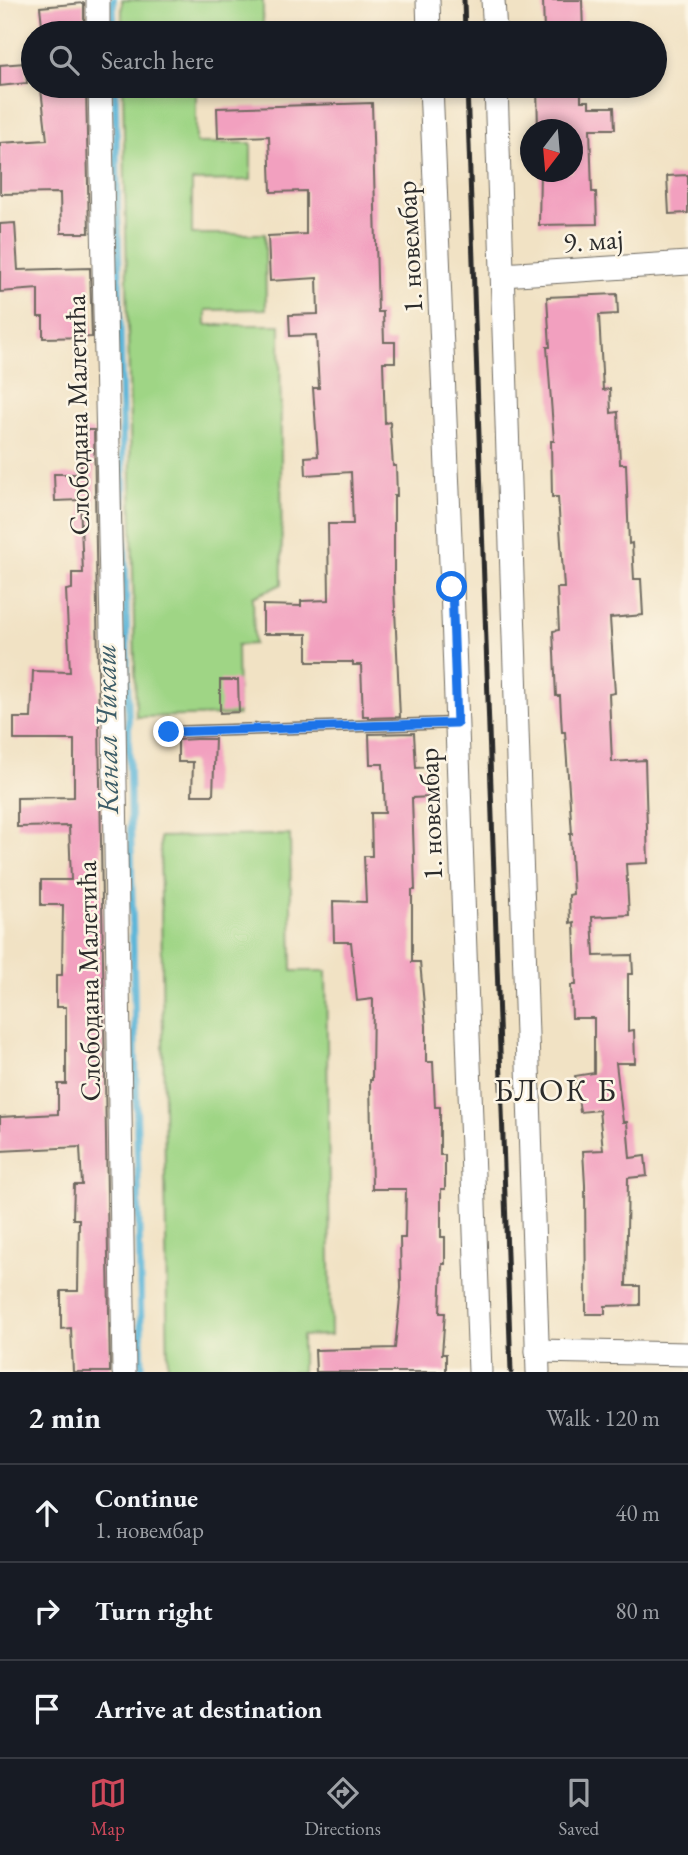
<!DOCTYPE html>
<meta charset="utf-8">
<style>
:root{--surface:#171b24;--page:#242831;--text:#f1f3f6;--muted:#9ea1a6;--line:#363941;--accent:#d1495b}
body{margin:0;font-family:"EB Garamond",serif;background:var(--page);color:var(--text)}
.compass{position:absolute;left:520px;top:119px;width:63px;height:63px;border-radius:50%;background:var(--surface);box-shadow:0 4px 10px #0003;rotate:196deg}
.stop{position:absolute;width:21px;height:21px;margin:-16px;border:5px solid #1a73e8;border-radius:50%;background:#fff}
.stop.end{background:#1a73e8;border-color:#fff;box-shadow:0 2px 7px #0008}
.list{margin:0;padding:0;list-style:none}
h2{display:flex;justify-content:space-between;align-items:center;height:91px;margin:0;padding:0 28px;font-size:30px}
h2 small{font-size:23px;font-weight:400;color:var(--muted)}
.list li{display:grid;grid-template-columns:46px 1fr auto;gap:21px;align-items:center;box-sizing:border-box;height:98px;padding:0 28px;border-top:2px solid var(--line)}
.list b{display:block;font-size:26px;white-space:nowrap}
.list p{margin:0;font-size:23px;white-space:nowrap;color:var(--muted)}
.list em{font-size:23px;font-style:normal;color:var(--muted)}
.icon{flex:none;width:38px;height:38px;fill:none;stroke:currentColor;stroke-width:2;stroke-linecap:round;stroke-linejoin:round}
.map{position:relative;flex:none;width:688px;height:1372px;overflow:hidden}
.search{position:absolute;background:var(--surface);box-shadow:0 4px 10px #0003;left:21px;right:21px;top:21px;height:77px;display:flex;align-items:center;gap:18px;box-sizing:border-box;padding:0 24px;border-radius:38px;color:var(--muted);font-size:26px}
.sheet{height:385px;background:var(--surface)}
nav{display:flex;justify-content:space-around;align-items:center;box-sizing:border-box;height:98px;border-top:2px solid var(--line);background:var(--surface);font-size:19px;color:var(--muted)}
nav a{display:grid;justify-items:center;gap:4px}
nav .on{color:var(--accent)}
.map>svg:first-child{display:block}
.green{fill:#9fd585;stroke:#658058;stroke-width:2}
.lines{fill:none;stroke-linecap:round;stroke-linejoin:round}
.stream{stroke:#5cb6d9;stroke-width:7}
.building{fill:#f2a0bf}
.service-casing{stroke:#706b61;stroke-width:13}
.minor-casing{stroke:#706b61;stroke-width:25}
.service{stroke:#fff;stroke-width:10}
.minor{stroke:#fff;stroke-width:23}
.rail{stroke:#2b2b2b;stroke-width:5}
.route{stroke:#1a73e8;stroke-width:9}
.labels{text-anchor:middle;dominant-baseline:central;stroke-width:5;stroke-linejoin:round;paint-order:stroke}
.street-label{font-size:28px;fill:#2b2b2b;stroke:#fcf5e5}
.water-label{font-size:30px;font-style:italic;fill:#3c5c68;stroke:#fcf5e5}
.quarter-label{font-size:32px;letter-spacing:2px;fill:#2b2b2b;stroke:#fcf5e5}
</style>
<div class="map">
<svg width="688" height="1372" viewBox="0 0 688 1372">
<rect width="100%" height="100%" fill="#fcf5e5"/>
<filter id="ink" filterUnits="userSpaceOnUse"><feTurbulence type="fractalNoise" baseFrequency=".0143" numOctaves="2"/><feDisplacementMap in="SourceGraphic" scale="14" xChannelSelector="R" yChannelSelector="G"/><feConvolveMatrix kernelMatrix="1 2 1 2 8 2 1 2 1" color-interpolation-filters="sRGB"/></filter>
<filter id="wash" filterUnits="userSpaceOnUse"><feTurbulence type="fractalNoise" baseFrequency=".00686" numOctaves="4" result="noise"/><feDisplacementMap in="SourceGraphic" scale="28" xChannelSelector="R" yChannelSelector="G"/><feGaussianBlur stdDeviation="1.57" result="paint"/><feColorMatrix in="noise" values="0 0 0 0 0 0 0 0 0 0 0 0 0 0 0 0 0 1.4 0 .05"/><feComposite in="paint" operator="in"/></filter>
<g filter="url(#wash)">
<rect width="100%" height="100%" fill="#f1e2c4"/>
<g class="green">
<rect x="122" y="0" width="141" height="33"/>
<polygon points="123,86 196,86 196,143 251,143 251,180 192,181 192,234 265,234 266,309 206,310 206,325 280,325 282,584 253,597 254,644 237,645 238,715 136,717"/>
<polygon points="290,835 292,971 326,971 331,1335 302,1336 302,1372 168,1372 160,837"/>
</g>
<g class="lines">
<g class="stream">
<polyline points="113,0 114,33"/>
<polyline points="115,86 142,1372"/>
</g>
</g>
<g id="blocks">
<g class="building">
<polygon points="543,0 582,0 583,33 544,33"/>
<polygon points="84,3 84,33 43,33 40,7"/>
<polygon points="25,63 27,83 0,86 0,65"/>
<polygon points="68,86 86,86 89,233 61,233 60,193 0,194 0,143 47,140 41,89"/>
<polygon points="537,86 581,86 581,101 589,101 589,107 614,107 615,129 590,129 592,192 596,192 597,224 539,225 540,172 572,172 572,130 538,130"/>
<polygon points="372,103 378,312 383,312 384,342 395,342 395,362 383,362 385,423 390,422 393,466 396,466 397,496 394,496 394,588 400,717 368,718 368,716 363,716 361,665 353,665 353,662 307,662 307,634 263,634 263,605 301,606 301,601 329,600 328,524 353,524 351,472 306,475 305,457 318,456 313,388 319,388 316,335 290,336 289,315 318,314 317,278 270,281 268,236 306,234 306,191 271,192 269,136 218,138 217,108"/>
<polygon points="688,175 688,213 669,214 667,176"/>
<polygon points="15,223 18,270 90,268 92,337 43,338 43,317 38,317 38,289 0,292 0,224"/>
<polygon points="617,294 618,314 599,315 603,390 610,389 611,413 618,412 620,464 626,464 629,544 632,543 634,579 641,579 643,615 610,618 615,693 609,694 612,762 645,760 648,863 626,864 629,915 592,917 594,956 632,955 633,974 628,974 628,1031 634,1030 635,1063 616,1063 623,1122 627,1122 630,1158 645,1156 647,1176 628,1178 626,1286 640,1286 640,1305 605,1306 605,1314 586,1314 585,1185 583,1151 603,1150 599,1110 580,1112 575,1076 594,1073 594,1018 572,1018 571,985 576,985 574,922 570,923 569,895 573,894 570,834 572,834 565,732 562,732 560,696 556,696 553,631 559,630 557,588 564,588 558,497 552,497 551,441 554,441 547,347 550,347 547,297"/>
<polygon points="81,430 94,430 110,1372 73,1372 71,1328 61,1329 61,1291 78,1291 79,1219 73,1219 74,1185 82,1185 80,1147 0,1151 0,1117 58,1114 58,1084 66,1084 66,1007 56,1007 56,975 62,975 63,905 41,905 41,880 71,880 69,826 17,827 17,798 74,797 74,740 14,740 14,718 31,718 33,671 70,672 66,590 72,589 72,573 83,573 80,500 55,501 54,474 81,474"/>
<polygon points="220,680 238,680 239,712 220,713"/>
<polygon points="414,733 416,768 429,767 430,797 412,798 415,890 412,890 412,962 420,962 426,1026 426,1062 433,1062 435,1107 440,1107 440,1155 445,1155 445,1189 441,1189 441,1237 445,1237 445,1264 442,1264 440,1313 445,1313 442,1354 446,1354 446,1372 316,1372 315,1350 395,1348 401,1288 400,1238 405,1238 406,1189 372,1189 370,1080 372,1080 373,999 357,1001 351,942 334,942 333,901 366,902 364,856 372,856 371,813 385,813 383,764 370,764 369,734"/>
<polygon points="196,739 215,739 213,795 192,795 193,762 178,762 178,740"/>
</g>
</g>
</g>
<g filter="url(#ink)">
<use href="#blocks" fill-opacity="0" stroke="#706b61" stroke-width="2"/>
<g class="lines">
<defs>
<polyline id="service" points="168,732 457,723"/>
<g id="minor">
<polyline points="98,0 98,33"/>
<polyline points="428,0 429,33"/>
<polyline points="493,0 495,33"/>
<polyline points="100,86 114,718 124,1372"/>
<polyline points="431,86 452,587 480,1372"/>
<polyline points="496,86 538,1372"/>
<polyline points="502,275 688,263"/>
<polyline points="537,1351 688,1354"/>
</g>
</defs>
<use href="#service" class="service-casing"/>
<use href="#minor" class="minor-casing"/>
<use href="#service" class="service"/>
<use href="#minor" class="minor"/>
<g class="rail">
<polyline points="464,0 465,33"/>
<polyline points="467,86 511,1372"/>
</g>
</g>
</g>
<g class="lines" filter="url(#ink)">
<polyline class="route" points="169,732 457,723 452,587"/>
</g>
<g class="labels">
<g class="street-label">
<text transform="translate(593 240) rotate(-4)">9. мај</text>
<text transform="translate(409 247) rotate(-93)">1. новембар</text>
<text transform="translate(77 415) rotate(-91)">Слободана Малетића</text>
<text transform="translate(430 814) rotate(-92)">1. новембар</text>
<text transform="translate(88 981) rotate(-91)">Слободана Малетића</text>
</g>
<g class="water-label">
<text transform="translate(106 729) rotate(-91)">Канал Чикаш</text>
</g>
<g class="quarter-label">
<text x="556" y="1090">БЛОК Б</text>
</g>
</g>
</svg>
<svg class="compass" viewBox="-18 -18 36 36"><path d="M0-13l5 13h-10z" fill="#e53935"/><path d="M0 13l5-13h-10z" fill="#9ea1a6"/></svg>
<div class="stop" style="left:452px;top:587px"></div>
<div class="stop end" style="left:169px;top:732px"></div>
<div class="search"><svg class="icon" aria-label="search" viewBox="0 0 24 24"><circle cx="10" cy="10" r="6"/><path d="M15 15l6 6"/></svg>Search here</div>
</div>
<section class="sheet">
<h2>2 min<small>Walk · 120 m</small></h2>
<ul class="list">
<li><svg class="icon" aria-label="ahead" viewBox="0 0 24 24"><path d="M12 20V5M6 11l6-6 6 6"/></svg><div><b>Continue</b><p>1. новембар</p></div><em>40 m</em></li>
<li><svg class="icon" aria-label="right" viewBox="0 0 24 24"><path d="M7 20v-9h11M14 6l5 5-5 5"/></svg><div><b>Turn right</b></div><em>80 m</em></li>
<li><svg class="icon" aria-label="arrive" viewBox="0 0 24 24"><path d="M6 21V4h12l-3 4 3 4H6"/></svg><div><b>Arrive at destination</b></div></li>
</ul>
</section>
<nav>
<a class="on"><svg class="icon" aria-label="map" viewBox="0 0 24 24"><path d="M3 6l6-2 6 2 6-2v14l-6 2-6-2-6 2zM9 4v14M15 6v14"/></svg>Map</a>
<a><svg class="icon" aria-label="directions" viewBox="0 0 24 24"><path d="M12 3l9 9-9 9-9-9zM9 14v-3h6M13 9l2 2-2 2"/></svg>Directions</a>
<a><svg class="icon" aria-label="saved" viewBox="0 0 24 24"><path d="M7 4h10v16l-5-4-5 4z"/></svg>Saved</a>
</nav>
